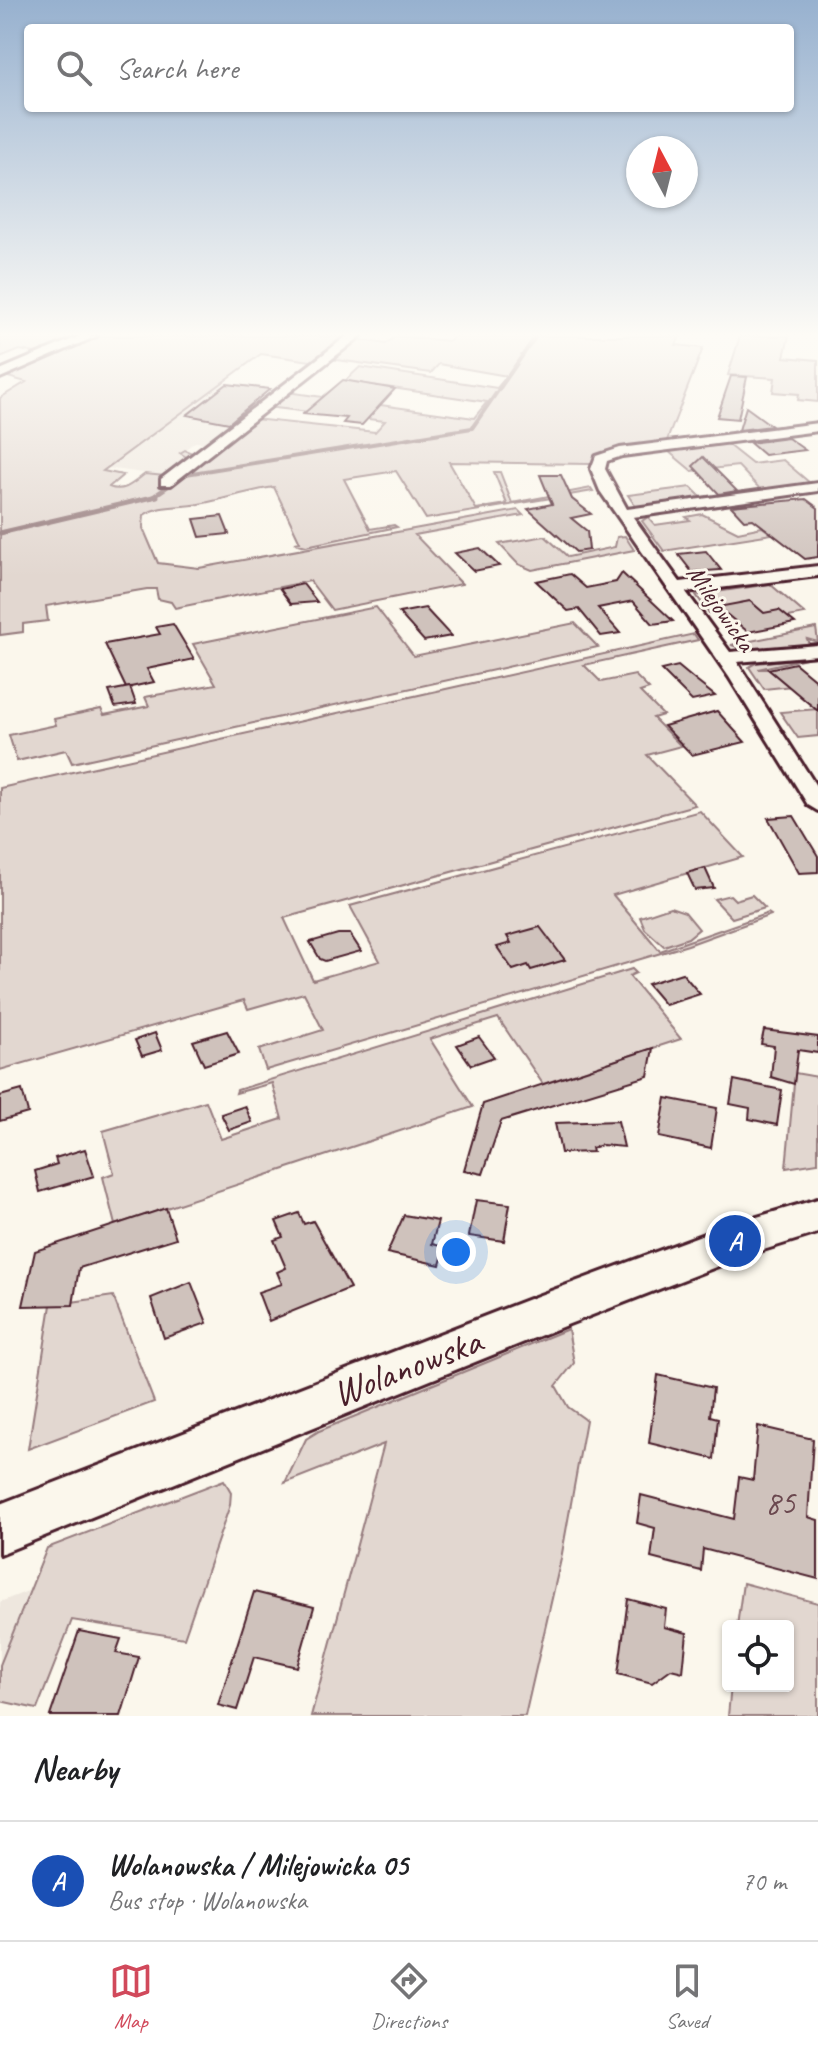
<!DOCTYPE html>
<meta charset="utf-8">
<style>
:root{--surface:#fff;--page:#f6f6f6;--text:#202124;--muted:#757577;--line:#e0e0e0;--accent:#d1495b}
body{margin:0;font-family:Caveat,sans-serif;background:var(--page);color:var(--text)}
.controls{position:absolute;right:24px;bottom:24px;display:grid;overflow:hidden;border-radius:8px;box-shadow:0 2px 6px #0004}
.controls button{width:72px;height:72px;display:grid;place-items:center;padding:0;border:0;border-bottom:2px solid var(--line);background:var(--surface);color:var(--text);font:40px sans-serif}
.compass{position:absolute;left:626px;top:136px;width:72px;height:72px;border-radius:50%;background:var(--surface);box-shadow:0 2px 6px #0004;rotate:353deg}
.you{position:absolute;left:456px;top:1252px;width:28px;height:28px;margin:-20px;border:6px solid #fff;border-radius:50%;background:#1a73e8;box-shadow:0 0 0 12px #1a73e833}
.badge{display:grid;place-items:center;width:52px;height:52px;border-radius:50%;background:var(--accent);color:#fff;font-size:26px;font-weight:700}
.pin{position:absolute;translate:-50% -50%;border:4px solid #fff;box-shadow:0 2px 8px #0006}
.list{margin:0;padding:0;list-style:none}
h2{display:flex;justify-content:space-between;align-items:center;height:104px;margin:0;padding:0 32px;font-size:34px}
h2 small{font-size:26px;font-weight:400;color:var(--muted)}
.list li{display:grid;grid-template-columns:52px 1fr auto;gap:24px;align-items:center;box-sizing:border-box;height:120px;padding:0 32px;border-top:2px solid var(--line)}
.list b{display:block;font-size:30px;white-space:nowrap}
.list p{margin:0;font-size:26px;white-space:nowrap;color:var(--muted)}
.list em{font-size:26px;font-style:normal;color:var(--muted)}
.icon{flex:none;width:44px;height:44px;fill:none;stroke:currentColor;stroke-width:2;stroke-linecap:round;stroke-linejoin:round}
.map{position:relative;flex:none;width:818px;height:1716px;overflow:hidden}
.search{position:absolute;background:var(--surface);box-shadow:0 2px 6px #0004;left:24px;right:24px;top:24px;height:88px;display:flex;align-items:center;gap:20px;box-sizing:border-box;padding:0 28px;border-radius:8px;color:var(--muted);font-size:30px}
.sheet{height:224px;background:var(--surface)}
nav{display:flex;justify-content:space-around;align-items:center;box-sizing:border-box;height:112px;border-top:2px solid var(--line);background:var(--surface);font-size:22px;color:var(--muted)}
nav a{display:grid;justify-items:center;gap:4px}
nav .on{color:var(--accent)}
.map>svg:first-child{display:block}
.built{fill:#eee7de}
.green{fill:#e2d7d0;stroke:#967b7e;stroke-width:2}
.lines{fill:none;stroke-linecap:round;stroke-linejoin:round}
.stream-far1{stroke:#907477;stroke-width:4}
.stream{stroke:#907477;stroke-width:5}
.building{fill:#cfc2bc;stroke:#4a1f2b;stroke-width:2}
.street-casing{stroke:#4a1f2b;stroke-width:6}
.secondary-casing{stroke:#4a1f2b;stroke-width:6}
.street{fill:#fbf7ec;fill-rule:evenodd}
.secondary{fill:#fbf7ec;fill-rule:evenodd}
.labels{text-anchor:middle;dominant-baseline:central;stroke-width:6;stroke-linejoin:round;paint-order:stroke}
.far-street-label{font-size:26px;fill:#4a1f2b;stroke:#fbf7ec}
.near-number-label{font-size:34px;fill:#6b484f}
.near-street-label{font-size:38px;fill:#4a1f2b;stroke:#fbf7ec}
</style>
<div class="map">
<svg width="818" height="1716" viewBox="0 0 818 1716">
<rect width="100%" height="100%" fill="#fbf7ec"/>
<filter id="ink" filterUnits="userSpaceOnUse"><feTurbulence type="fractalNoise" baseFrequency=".0125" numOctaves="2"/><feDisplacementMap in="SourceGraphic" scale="16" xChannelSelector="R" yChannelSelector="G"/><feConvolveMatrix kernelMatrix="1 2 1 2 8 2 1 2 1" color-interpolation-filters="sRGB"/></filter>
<g filter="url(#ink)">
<g class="built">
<polygon points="222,383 270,389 259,399 265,400 208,443 195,442 180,453 189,459 165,476 107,468"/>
<polygon points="28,1591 0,1665 0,1602"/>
</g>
<g class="green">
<path d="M 0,336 L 351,336 L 318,362 L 261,354 L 103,471 L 123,475 L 109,487 C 124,493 133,483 145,474 L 165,476 L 188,458 L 180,453 L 185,450 L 192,453 L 193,458 L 160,483 L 165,485 L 254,419 L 375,432 L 385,421 L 267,407 L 287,392 L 474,418 L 487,402 L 345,381 L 360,367 L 497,388 L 507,376 L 439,364 L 431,373 L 330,359 L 355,339 L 386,344 L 396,336 L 450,341 L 454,336 L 680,336 L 676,345 L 703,348 L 666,443 L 598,457 L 590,464 L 449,462 L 476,509 L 507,504 L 494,472 L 500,472 L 512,503 L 591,488 L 593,491 L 426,519 L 396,471 L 344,479 L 370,529 L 394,525 L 397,527 L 306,546 L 295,543 L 300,542 L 274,487 C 248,491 225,499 199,504 C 181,508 159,504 144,515 L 143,528 L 158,563 L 199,568 L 518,510 L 523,515 L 415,535 L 462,584 L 332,610 L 310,581 L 175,608 L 171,602 L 158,599 L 156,589 L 147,589 L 46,606 L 48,621 L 23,624 L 23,632 L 0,635 L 0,398 L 26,382 L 1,375 L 40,354 L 20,350 L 0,358 Z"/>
<polygon points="740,336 789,336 784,357 818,360 818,402 798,400 799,394 773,392 775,378 728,375"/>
<polygon points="723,441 752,464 783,460 810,483 761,490 738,466 692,471 668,451 614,458"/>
<polygon points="691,487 702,498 636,507 628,495"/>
<polygon points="702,514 738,532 762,527 772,534 664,551 642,521 648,517 655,525 690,520 686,517"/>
<polygon points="545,536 568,557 615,547 617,537 625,536 634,550 532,570 518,564 499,544"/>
<polygon points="770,584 805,614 772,620 750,601 719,608 723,611 709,613 696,595"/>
<polygon points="376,607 414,656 575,623 598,647 72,763 66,750 17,761 9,735 56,725 54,719 101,709 104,715 149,706 145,697 216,684 193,644"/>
<polygon points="816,628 818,642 807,639 809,644 747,650 731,645"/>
<polygon points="694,634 698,640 584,665 601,682 635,675 649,689 640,692 663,715 653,718 681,746 647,755 695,805 284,918 313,980 380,961 350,906 700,811 743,857 613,895 660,951 768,913 771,915 688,945 266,1070 259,1050 323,1030 304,993 248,1009 244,1000 0,1070 0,788"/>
<polygon points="806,658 758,669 768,669 782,680 812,684 764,689 749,667 756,663"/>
<polygon points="818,709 818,736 798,738 780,712"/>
<polygon points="730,895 735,900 752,895 765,908 732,918 714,899"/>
<polygon points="670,907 685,912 699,929 688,938 664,946 645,929 640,917"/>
<polygon points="632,969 636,973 629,976 681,1039 543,1084 498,1018 430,1039 473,1107 115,1225 103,1177 114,1173 103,1131 206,1101 221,1139 282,1119 272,1083 236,1093 237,1090"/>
<polygon points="795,1073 818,1077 818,1163 786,1168"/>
<polygon points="113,1296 154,1402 28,1449 51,1305"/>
<polygon points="568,1329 574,1363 556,1386 568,1407 586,1420 561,1559 525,1716 311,1716 384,1444 285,1483 306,1439 319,1431"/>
<polygon points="224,1480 231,1492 230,1505 184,1638 72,1620 37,1709 0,1701 0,1665 47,1548"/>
<polygon points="743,1583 818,1603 818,1716 728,1716 731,1686 788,1686 788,1626 737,1626"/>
</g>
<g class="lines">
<polyline class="stream-far1" points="151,498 186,474 472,428 536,336"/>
<polyline class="stream" points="0,533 157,496"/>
</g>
<g class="building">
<polygon points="731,376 747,377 738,419 717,417"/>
<polygon points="343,380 395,389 362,425 343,423 347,418 303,414"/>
<polygon points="227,384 270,389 229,423 187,415"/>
<polygon points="746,407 772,426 739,430"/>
<polygon points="788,438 805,450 764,455 750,443"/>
<polygon points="703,457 737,491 719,494 693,466"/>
<polygon points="540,475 561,475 572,499 591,514 571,518 587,531 589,550 576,552 528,509 552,504"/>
<polygon points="806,499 818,508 818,557 805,559 753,519 744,520 731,506"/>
<polygon points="222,516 229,534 200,537 194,519"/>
<polygon points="480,548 499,566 474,571 455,553"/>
<polygon points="706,551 721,570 692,572 678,554"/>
<polygon points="622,573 673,621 653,624 633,601 598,608 620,633 601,636 579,609 568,611 536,581 570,574 586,588 616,582"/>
<polygon points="303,584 317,602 291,604 280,589"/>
<polygon points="750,601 764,613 779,610 795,623 748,632 718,607"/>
<polygon points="425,608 451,636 424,641 399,613"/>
<polygon points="173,624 194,659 147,669 154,682 126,688 105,644 160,634 156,627"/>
<polygon points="795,663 818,682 818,711 768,669"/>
<polygon points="678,666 696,681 715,696 692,701 661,670"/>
<polygon points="130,687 136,704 115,707 109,691"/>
<polygon points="717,711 745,742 692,755 664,726"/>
<polygon points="794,816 818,856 818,872 799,873 768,818"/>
<polygon points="705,868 714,888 695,890 687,873"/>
<polygon points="540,927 565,960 531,970 528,965 513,970 497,947 511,943 507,936"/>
<polygon points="338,934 350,934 361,951 325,961 320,959 310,942"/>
<polygon points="682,973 700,994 665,1005 647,984"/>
<polygon points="764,1030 818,1037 818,1053 798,1050 794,1084 771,1077 774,1046 761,1044"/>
<polygon points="227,1031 239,1054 204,1065 193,1041"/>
<polygon points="155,1033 162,1050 142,1056 135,1040"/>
<polygon points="479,1037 494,1057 471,1065 457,1045"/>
<polygon points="653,1048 648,1076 501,1121 483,1174 464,1170 483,1104"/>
<polygon points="734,1080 782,1090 777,1125 749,1119 750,1108 730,1104"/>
<polygon points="22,1090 28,1113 0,1121 0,1096"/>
<polygon points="666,1098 717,1108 711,1148 659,1137"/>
<polygon points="245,1106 252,1122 229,1130 221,1114"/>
<polygon points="618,1121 624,1147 602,1145 592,1148 593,1152 561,1153 555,1123"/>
<polygon points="85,1149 94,1176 40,1192 35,1171 57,1164 55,1158"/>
<polygon points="476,1200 510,1204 504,1241 469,1236"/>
<polygon points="166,1208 176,1238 79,1268 73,1305 23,1306 35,1251"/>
<polygon points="299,1213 304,1224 313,1221 350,1288 269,1321 258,1292 282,1284 277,1272 286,1268 274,1240 283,1237 276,1221"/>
<polygon points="404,1215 438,1221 432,1244 445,1247 440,1265 387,1253"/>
<polygon points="191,1282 207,1323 164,1338 151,1298"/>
<polygon points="658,1375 713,1388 710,1416 718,1418 714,1459 649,1443"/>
<polygon points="758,1426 813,1439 808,1517 818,1520 818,1579 703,1549 701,1571 651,1558 655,1528 637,1523 641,1495 734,1519 739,1477 753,1480"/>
<polygon points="254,1592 314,1607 297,1667 254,1657 237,1710 218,1705"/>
<polygon points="628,1599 666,1609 664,1627 687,1633 683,1672 671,1669 652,1683 618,1674"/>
<polygon points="79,1631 121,1639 116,1653 139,1657 121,1716 50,1716"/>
</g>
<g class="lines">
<defs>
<g id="street">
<polygon points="80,336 97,336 0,378 0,370"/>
<polygon points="347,336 361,336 171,485 161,485 161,479"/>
<polygon points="818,423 818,431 622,456 607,461 605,469 627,509 818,483 818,491 633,517 680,582 818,566 818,576 686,592 730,652 818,645 818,655 737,662 818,789 818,811 808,805 729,677 600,491 591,469 596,456 620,448"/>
</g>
<polygon id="secondary" points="818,1199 818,1233 744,1256 564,1326 0,1554 0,1504 532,1298 720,1228"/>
</defs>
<use href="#street" class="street-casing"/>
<use href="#secondary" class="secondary-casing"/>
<use href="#street" class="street"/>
<use href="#secondary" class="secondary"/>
</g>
</g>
<linearGradient id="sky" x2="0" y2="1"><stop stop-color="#97b1cf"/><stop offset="0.58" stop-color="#fdfbf6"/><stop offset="1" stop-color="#fdfbf6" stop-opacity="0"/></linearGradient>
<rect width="818" height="577" fill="url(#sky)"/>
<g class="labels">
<g class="far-street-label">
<text transform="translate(721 608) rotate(55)">Milejowicka</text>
</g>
<g class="near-number-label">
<text x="780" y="1502">85</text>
</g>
<g class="near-street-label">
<text transform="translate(407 1367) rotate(-21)">Wolanowska</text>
</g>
</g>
</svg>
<div class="controls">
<button><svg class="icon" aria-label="locate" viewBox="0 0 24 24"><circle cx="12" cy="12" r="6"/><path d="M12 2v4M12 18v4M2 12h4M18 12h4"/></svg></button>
</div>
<svg class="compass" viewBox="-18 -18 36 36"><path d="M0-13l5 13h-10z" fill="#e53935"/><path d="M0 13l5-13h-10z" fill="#757577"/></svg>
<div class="you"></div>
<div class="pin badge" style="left:735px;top:1241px;background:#1a4fb4">A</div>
<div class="search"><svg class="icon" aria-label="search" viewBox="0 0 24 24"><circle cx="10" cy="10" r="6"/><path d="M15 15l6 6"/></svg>Search here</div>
</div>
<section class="sheet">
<h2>Nearby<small></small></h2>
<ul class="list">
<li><span class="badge" style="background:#1a4fb4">A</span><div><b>Wolanowska / Milejowicka 05</b><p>Bus stop · Wolanowska</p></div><em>70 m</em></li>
</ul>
</section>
<nav>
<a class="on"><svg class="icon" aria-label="map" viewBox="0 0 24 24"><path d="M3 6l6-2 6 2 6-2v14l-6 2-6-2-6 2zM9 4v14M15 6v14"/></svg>Map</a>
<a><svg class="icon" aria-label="directions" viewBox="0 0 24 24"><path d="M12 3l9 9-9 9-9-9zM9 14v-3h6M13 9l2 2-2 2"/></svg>Directions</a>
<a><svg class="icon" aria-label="saved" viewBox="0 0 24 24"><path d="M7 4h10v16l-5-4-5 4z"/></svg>Saved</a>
</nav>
